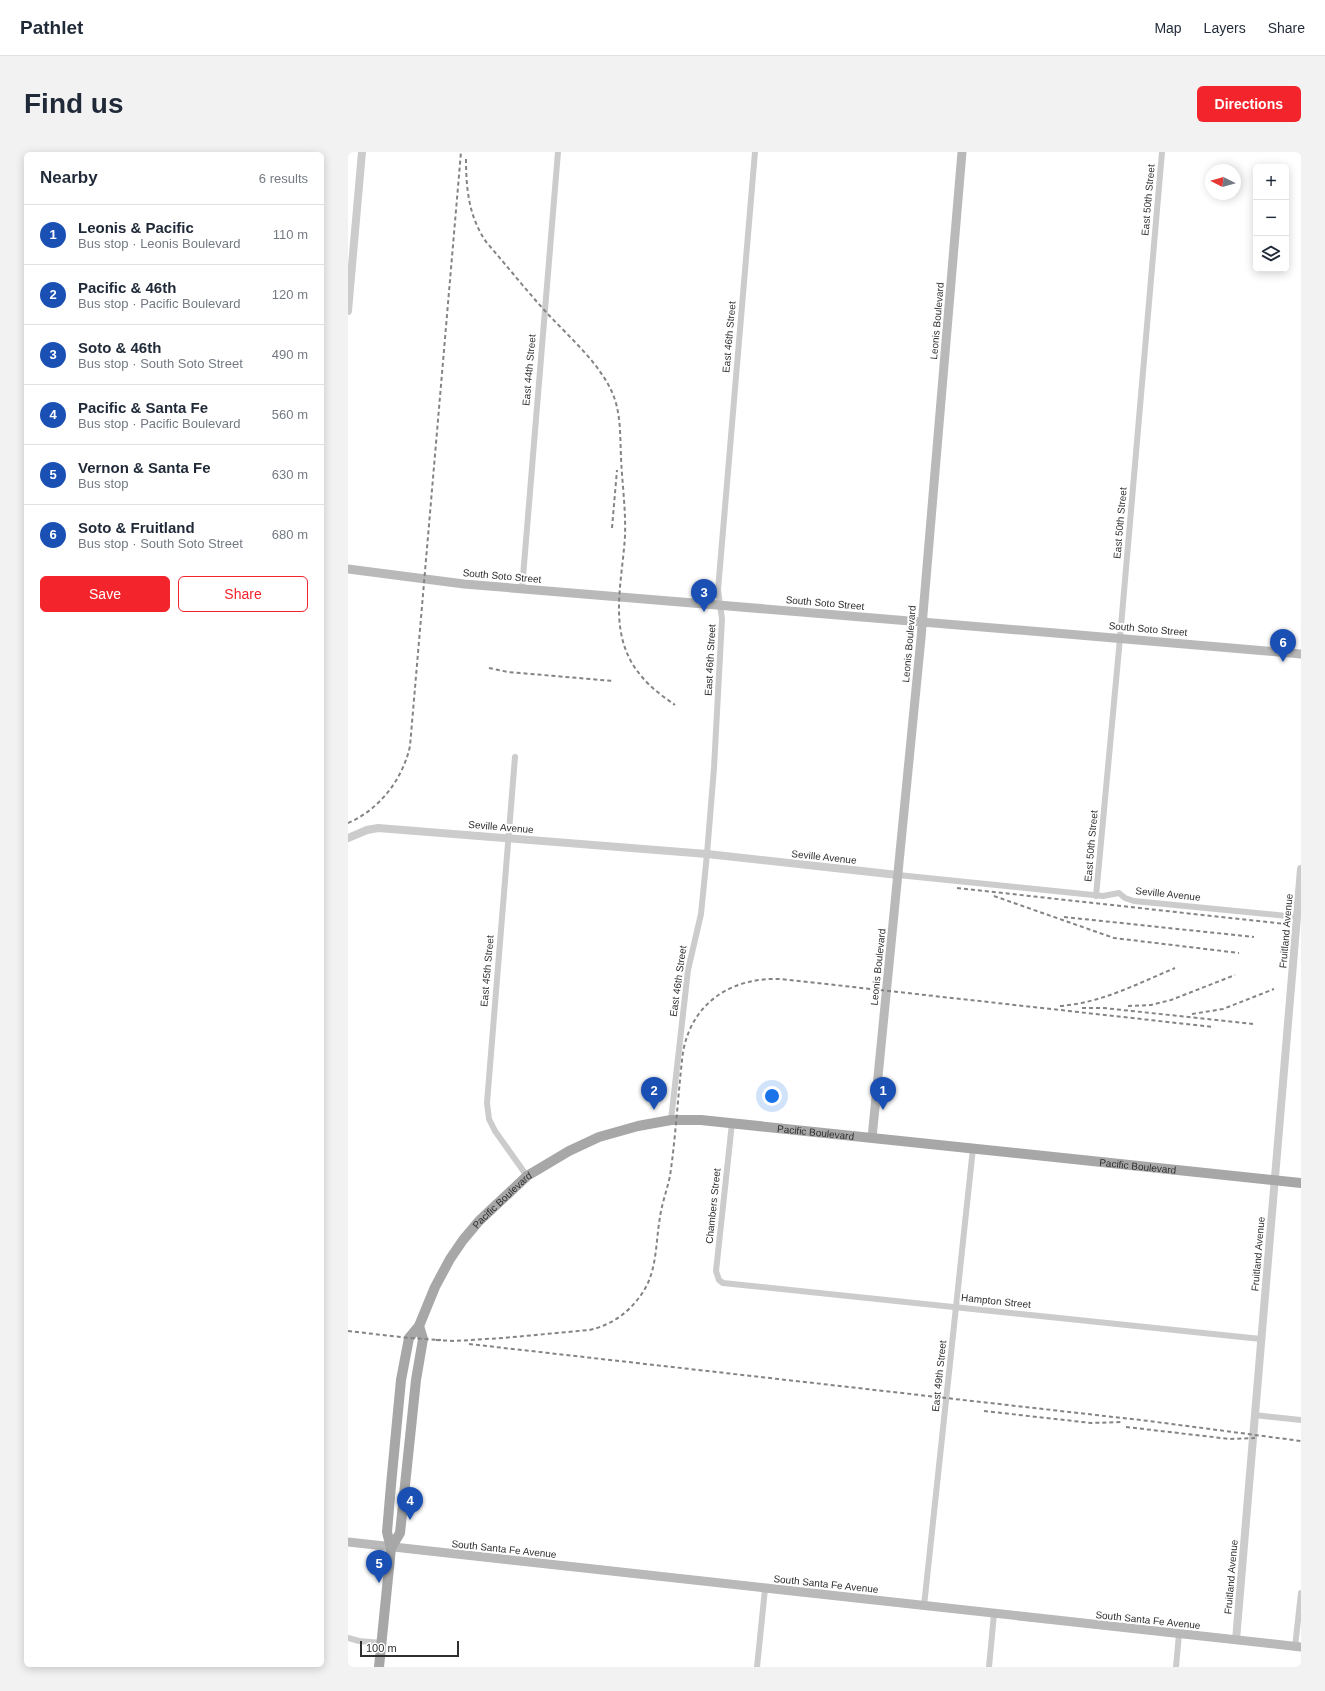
<!DOCTYPE html>
<meta charset="utf-8">
<style>
:root{--surface:#fff;--page:#f2f2f3;--text:#1f2937;--muted:#747a83;--line:#e0e1e3;--accent:#f3242b}
body{margin:0;font-family:Arial,sans-serif;background:var(--page);color:var(--text)}
.controls{position:absolute;right:12px;top:12px;display:grid;overflow:hidden;border-radius:6px;box-shadow:0 2px 10px #0003}
.controls button{width:36px;height:36px;display:grid;place-items:center;padding:0;border:0;border-bottom:1px solid var(--line);background:var(--surface);color:var(--text);font:20px sans-serif}
.compass{position:absolute;left:857px;top:12px;width:36px;height:36px;border-radius:50%;background:var(--surface);box-shadow:0 2px 10px #0003;rotate:276deg}
.scale{position:absolute;left:12px;bottom:10px;width:99px;box-sizing:border-box;padding-left:4px;border:2px solid #2f2f2f;border-top:0;font-size:11px;line-height:14px;white-space:nowrap;color:#2f2f2f;-webkit-text-stroke:3px #fff;paint-order:stroke}
.you{position:absolute;left:424px;top:944px;width:14px;height:14px;margin:-10px;border:3px solid #fff;border-radius:50%;background:#1a73e8;box-shadow:0 0 0 6px #1a73e833}
.badge{display:grid;place-items:center;width:26px;height:26px;border-radius:50%;background:var(--accent);color:#fff;font-size:13px;font-weight:700}
.pin{position:absolute;translate:-50% -33px;filter:drop-shadow(0 1px 2px #0008)}
.pin::after{content:'';position:absolute;top:21px;width:14px;height:12px;background:inherit;clip-path:polygon(0 0,100% 0,50% 100%)}
.list{margin:0;padding:0;list-style:none}
h2{display:flex;justify-content:space-between;align-items:center;height:52px;margin:0;padding:0 16px;font-size:17px}
h2 small{font-size:13px;font-weight:400;color:var(--muted)}
.list li{display:grid;grid-template-columns:26px 1fr auto;gap:12px;align-items:center;box-sizing:border-box;height:60px;padding:0 16px;border-top:1px solid var(--line)}
.list b{display:block;font-size:15px;white-space:nowrap}
.list p{margin:0;font-size:13px;white-space:nowrap;color:var(--muted)}
.list em{font-size:13px;font-style:normal;color:var(--muted)}
.actions{display:flex;gap:8px;padding:12px 16px}
.actions a{flex:1;padding:9px 0;border:1px solid var(--accent);border-radius:6px;text-align:center;font-size:14px;color:var(--accent)}
.actions .main{background:var(--accent);color:#fff}
.icon{flex:none;width:22px;height:22px;fill:none;stroke:currentColor;stroke-width:2;stroke-linecap:round;stroke-linejoin:round}
.map{position:relative;flex:none;width:953px;height:1515px;overflow:hidden;border-radius:6px}
header{display:flex;align-items:center;gap:24px;box-sizing:border-box;height:56px;padding:0 20px;background:var(--surface);border-bottom:1px solid var(--line)}
header strong{font-size:19px}
nav{display:flex;gap:22px;margin-inline-start:auto;font-size:14px}
.intro{display:flex;align-items:center;justify-content:space-between;box-sizing:border-box;height:96px;padding:0 24px}
h1{margin:0;font-size:28px}
.button{padding:10px 18px;border-radius:6px;background:var(--accent);color:#fff;font-size:14px;font-weight:700}
main{display:flex;gap:24px;padding:0 24px}
aside{flex:1;background:var(--surface);border-radius:6px;box-shadow:0 2px 10px #0003}
.map>svg:first-child{display:block}
.lines{fill:none;stroke-linecap:round;stroke-linejoin:round}
.minor{stroke:#ccc;stroke-width:6}
.tertiary{stroke:#ccc;stroke-width:8}
.secondary{stroke:#b9b9b9;stroke-width:9}
.primary{stroke:#a7a7a7;stroke-width:10}
.rail{stroke:#848484;stroke-width:2;stroke-dasharray:4 3;stroke-linecap:butt}
.labels{text-anchor:middle;dominant-baseline:central;stroke-width:4;stroke-linejoin:round;paint-order:stroke}
.street-label{font-size:10px;fill:#2f2f2f;stroke:#fff}
</style>
<header>
<strong>Pathlet</strong>
<nav><a>Map</a><a>Layers</a><a>Share</a></nav>
</header>
<div class="intro"><h1>Find us</h1><a class="button">Directions</a></div>
<main>
<aside>
<h2>Nearby<small>6 results</small></h2>
<ul class="list">
<li><span class="badge" style="background:#1a4fb4">1</span><div><b>Leonis &amp; Pacific</b><p>Bus stop · Leonis Boulevard</p></div><em>110 m</em></li>
<li><span class="badge" style="background:#1a4fb4">2</span><div><b>Pacific &amp; 46th</b><p>Bus stop · Pacific Boulevard</p></div><em>120 m</em></li>
<li><span class="badge" style="background:#1a4fb4">3</span><div><b>Soto &amp; 46th</b><p>Bus stop · South Soto Street</p></div><em>490 m</em></li>
<li><span class="badge" style="background:#1a4fb4">4</span><div><b>Pacific &amp; Santa Fe</b><p>Bus stop · Pacific Boulevard</p></div><em>560 m</em></li>
<li><span class="badge" style="background:#1a4fb4">5</span><div><b>Vernon &amp; Santa Fe</b><p>Bus stop</p></div><em>630 m</em></li>
<li><span class="badge" style="background:#1a4fb4">6</span><div><b>Soto &amp; Fruitland</b><p>Bus stop · South Soto Street</p></div><em>680 m</em></li>
</ul>
<div class="actions"><a class="main">Save</a><a>Share</a></div>
</aside>
<div class="map">
<svg width="953" height="1515" viewBox="0 0 953 1515">
<rect width="100%" height="100%" fill="#fff"/>
<g class="lines">
<g class="minor">
<polyline points="174,437 210,0"/>
<polyline points="167,605 139,951 141,967 147,979 179,1024"/>
<polyline points="550,723 755,744 771,741 777,746 786,749 949,765"/>
<polyline points="748,744 772,486 814,0"/>
<polyline points="323,968 340,818 353,762 359,702 366,616 374,467 370,438 407,0"/>
<polyline points="384,971 368,1119 371,1128 375,1131 913,1187"/>
<polyline points="906,1263 953,1268"/>
<polyline points="576,1454 625,996"/>
<polyline points="0,1486 11,1489 34,1491"/>
<polyline points="947,1495 953,1441"/>
<polyline points="409,1515 417,1437"/>
<polyline points="641,1515 646,1462"/>
<polyline points="828,1515 831,1482"/>
</g>
<g class="tertiary">
<polyline points="0,159 14,0"/>
<polyline points="0,686 19,678 30,676 359,702 550,723"/>
<polyline points="888,1488 953,717"/>
</g>
<g class="secondary">
<polyline points="0,417 116,432 719,482 953,502"/>
<polyline points="524,986 573,486 614,0"/>
<polyline points="0,1390 953,1495"/>
</g>
<g class="primary">
<polyline points="43,1396 52,1381 68,1228 75,1187 71,1174"/>
<path id="s1" d="M 31,1515 L 43,1396 L 39,1380 L 43,1333 L 53,1228 L 61,1186 L 71,1174 L 87,1135 L 102,1107 L 115,1088 L 131,1069 L 179,1024 L 221,999 L 251,985 L 290,974 L 323,968 L 353,968 L 953,1031"/>
</g>
<g class="rail">
<path d="M 118,7 C 118,37 121,66 139,91 C 159,114 178,138 198,160 C 221,185 254,213 266,245 C 273,264 272,285 273,305 C 274,331 278,358 277,384 C 274,433 258,485 295,526 C 304,537 316,545 327,553"/>
<polyline points="264,376 269,318"/>
<polyline points="141,516 160,520 265,529"/>
<path d="M 0,671 C 31,658 55,627 62,594 L 113,0"/>
<polyline points="609,736 937,772"/>
<polyline points="646,744 766,786 891,801"/>
<polyline points="716,765 906,785"/>
<path d="M 712,854 C 753,851 789,832 827,816"/>
<polyline points="780,854 803,853 823,848 887,823"/>
<polyline points="734,856 756,856 905,872"/>
<polyline points="844,862 875,857 926,837"/>
<polyline points="0,1179 61,1186 93,1188"/>
<path d="M 88,1188 L 106,1189 L 155,1186 L 241,1178 C 266,1173 287,1156 299,1133 C 309,1112 308,1088 312,1065 C 314,1051 319,1038 322,1024 C 328,983 330,941 335,900 C 344,850 384,825 433,827 L 865,875"/>
<polyline points="121,1192 801,1269 953,1289"/>
<polyline points="636,1259 743,1271 774,1270"/>
<polyline points="778,1275 882,1287 907,1286"/>
</g>
</g>
<g class="labels">
<g class="street-label">
<text transform="translate(800 48) rotate(-85)">East 50th Street</text>
<text transform="translate(589 169) rotate(-85)">Leonis Boulevard</text>
<text transform="translate(381 185) rotate(-85)">East 46th Street</text>
<text transform="translate(181 218) rotate(-85)">East 44th Street</text>
<text transform="translate(772 371) rotate(-85)">East 50th Street</text>
<text transform="translate(154 424) rotate(5)">South Soto Street</text>
<text transform="translate(477 451) rotate(5)">South Soto Street</text>
<text transform="translate(800 477) rotate(5)">South Soto Street</text>
<text transform="translate(561 492) rotate(-85)">Leonis Boulevard</text>
<text transform="translate(362 508) rotate(-87)">East 46th Street</text>
<text transform="translate(153 675) rotate(5)">Seville Avenue</text>
<text transform="translate(743 694) rotate(-85)">East 50th Street</text>
<text transform="translate(476 705) rotate(6)">Seville Avenue</text>
<text transform="translate(820 742) rotate(6)">Seville Avenue</text>
<text transform="translate(938 779) rotate(-85)">Fruitland Avenue</text>
<text transform="translate(530 815) rotate(-84)">Leonis Boulevard</text>
<text transform="translate(139 819) rotate(-85)">East 45th Street</text>
<text transform="translate(330 829) rotate(-82)">East 46th Street</text>
<text stroke="none"><textPath href="#s1" startOffset="836">Pacific Boulevard</textPath></text>
<text stroke="none"><textPath href="#s1" startOffset="1160">Pacific Boulevard</textPath></text>
<text stroke="none"><textPath href="#s1" startOffset="500">Pacific Boulevard</textPath></text>
<text transform="translate(365 1054) rotate(-84)">Chambers Street</text>
<text transform="translate(910 1102) rotate(-85)">Fruitland Avenue</text>
<text transform="translate(648 1149) rotate(6)">Hampton Street</text>
<text transform="translate(591 1224) rotate(-84)">East 49th Street</text>
<text transform="translate(156 1397) rotate(6)">South Santa Fe Avenue</text>
<text transform="translate(883 1425) rotate(-85)">Fruitland Avenue</text>
<text transform="translate(478 1432) rotate(6)">South Santa Fe Avenue</text>
<text transform="translate(800 1468) rotate(6)">South Santa Fe Avenue</text>
</g>
</g>
</svg>
<div class="controls">
<button>+</button>
<button>−</button>
<button><svg class="icon" aria-label="layers" viewBox="0 0 24 24"><path d="M12 4l9 5-9 5-9-5zM3 14l9 5 9-5"/></svg></button>
</div>
<svg class="compass" viewBox="-18 -18 36 36"><path d="M0-13l5 13h-10z" fill="#e53935"/><path d="M0 13l5-13h-10z" fill="#747a83"/></svg>
<div class="scale">100 m</div>
<div class="you"></div>
<div class="pin badge" style="left:535px;top:958px;background:#1a4fb4">1</div>
<div class="pin badge" style="left:306px;top:958px;background:#1a4fb4">2</div>
<div class="pin badge" style="left:356px;top:460px;background:#1a4fb4">3</div>
<div class="pin badge" style="left:62px;top:1368px;background:#1a4fb4">4</div>
<div class="pin badge" style="left:31px;top:1431px;background:#1a4fb4">5</div>
<div class="pin badge" style="left:935px;top:510px;background:#1a4fb4">6</div>
</div>
</main>
